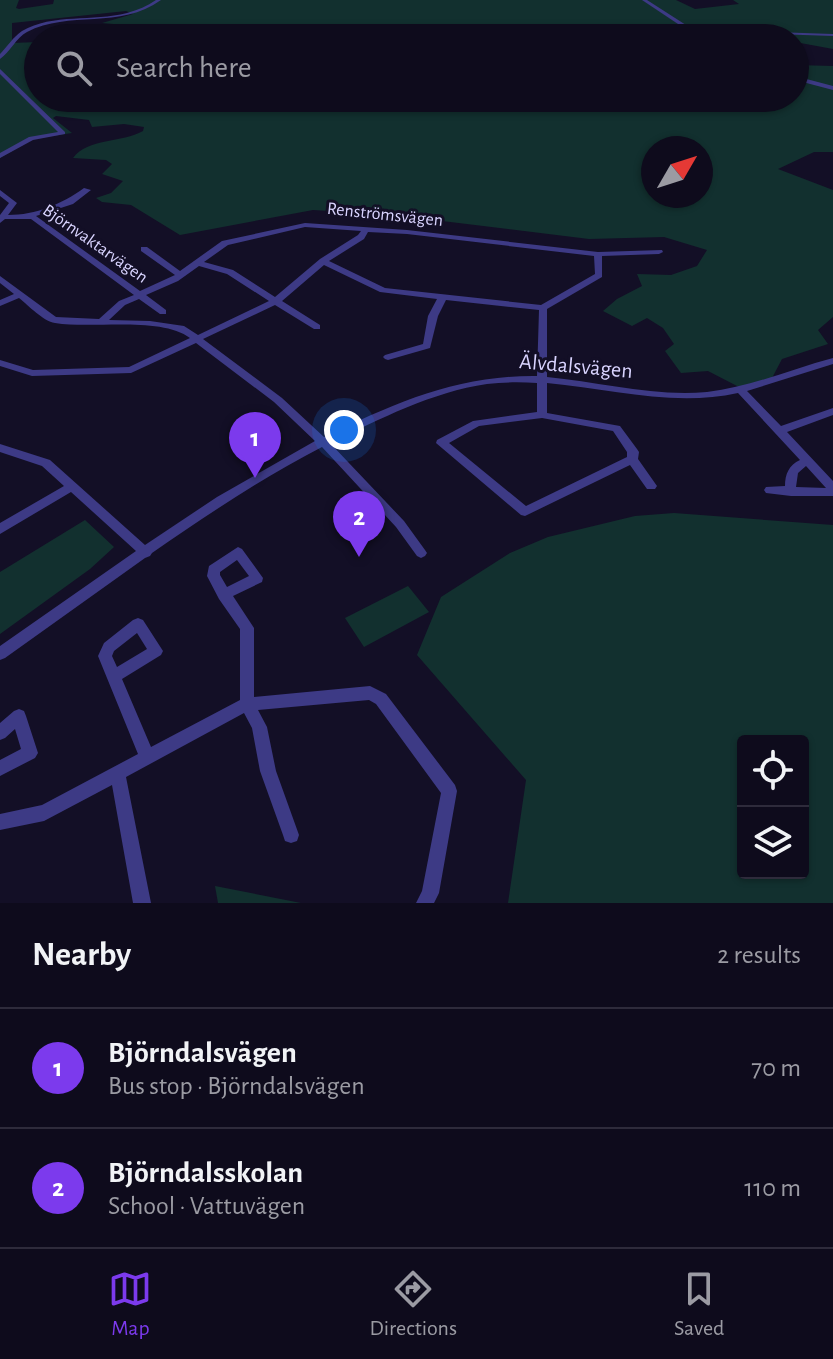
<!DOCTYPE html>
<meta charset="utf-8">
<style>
:root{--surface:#0e0b1c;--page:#171425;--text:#f1f3f6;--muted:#9b9ba3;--line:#2e2b3b;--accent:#7c3aed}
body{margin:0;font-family:"Alegreya Sans",sans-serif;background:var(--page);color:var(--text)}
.controls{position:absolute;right:24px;bottom:24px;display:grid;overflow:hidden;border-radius:8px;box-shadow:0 2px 6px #0004}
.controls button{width:72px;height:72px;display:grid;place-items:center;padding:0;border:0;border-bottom:2px solid var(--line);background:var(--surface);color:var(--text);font:40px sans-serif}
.compass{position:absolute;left:641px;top:136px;width:72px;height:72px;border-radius:50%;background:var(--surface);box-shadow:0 2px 6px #0004;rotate:51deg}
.you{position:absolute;left:344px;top:430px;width:28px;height:28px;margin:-20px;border:6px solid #fff;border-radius:50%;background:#1a73e8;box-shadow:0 0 0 12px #1a73e833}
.badge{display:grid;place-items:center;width:52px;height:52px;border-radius:50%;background:var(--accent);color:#fff;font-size:26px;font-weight:700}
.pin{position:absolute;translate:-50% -66px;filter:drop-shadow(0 2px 4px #0008)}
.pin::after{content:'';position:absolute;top:42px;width:28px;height:24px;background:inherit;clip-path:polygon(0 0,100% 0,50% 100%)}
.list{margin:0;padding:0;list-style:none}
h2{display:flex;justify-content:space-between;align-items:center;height:104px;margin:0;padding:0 32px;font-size:34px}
h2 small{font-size:26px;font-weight:400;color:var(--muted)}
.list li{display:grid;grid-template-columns:52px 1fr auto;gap:24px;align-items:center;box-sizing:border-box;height:120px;padding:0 32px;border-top:2px solid var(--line)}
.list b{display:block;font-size:30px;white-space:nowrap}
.list p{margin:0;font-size:26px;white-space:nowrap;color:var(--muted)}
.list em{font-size:26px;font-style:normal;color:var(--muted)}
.icon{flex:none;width:44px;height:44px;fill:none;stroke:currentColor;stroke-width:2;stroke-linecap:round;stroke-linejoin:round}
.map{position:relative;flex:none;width:833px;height:903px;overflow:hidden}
.search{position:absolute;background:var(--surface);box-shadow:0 2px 6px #0004;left:24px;right:24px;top:24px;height:88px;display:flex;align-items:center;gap:20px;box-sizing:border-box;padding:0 28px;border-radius:44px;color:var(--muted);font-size:30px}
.sheet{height:344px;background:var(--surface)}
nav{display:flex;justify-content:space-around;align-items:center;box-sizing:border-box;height:112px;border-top:2px solid var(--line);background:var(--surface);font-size:22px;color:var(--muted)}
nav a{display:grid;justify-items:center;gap:4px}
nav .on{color:var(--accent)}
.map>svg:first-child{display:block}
.green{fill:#12302f;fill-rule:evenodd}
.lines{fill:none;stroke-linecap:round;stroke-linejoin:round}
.minor{fill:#3d3a85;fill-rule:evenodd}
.labels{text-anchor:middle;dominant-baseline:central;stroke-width:6;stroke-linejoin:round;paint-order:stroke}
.far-street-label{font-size:18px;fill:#d9d4ff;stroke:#130f26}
.street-label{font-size:22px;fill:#d9d4ff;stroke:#130f26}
</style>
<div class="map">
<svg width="833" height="903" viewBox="0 0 833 903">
<rect width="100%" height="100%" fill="#130f26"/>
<g class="green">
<path d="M 0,0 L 19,0 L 16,8 L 19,9 L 53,4 L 54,0 L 676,0 L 695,9 L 739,4 L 733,0 L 833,0 L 833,49 L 795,42 L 795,38 L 58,38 L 110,30 L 115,28 L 113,24 L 102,23 L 133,14 L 126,11 L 12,23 L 12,43 L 38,42 L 38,98 L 795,98 L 795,65 L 833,66 L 833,152 L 814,152 L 778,169 L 833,190 L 833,317 L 818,330 L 828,344 L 782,359 L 772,378 L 739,387 L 708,371 L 681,373 L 665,351 L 674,344 L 663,328 L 647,318 L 632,326 L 603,311 L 617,299 L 642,286 L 637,274 L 671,275 L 697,266 L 707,250 L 664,237 L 589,239 L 393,215 L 313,210 L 180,235 L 131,205 L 102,202 L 96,198 L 111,193 L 123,181 L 102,174 L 112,164 L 106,160 L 73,158 C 88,138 122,143 143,131 L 144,127 L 124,124 L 92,127 L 89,120 L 56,116 L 53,118 L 72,133 L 33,139 L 0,158 ZM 653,148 L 701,148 L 701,196 L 653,196 Z"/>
<path d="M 674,513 L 833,525 L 833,903 L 508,903 L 526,780 L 417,655 L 441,597 L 510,553 L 548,537 L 635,516 ZM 743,741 L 803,741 L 803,873 L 743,873 Z"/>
<polygon points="85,520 114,547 90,569 0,634 0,572"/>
<polygon points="408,586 429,612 364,647 345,618"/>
<polygon points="215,886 301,903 218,903"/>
</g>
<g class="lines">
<g class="minor">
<path d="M 156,0 L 161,0 C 120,30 69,10 27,32 C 16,38 10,52 0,59 L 0,54 C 7,47 13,37 22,31 C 53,13 93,22 127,13 C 138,10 147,6 156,0 Z"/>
<polygon points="642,0 647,0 700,34 774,32 833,34 833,36 774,34 699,38"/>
<polygon points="0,69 65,132 65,134 33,140 0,158 0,153 29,137 58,132 0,74"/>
<polygon points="795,76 833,86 833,90 795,80"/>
<path d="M 84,188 L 91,190 L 73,204 L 36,216 L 140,291 L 175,275 L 141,251 L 141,247 L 147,247 L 180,271 L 222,241 L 305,223 L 407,230 L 598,252 L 662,250 L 663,252 L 659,254 L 602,256 L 602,277 L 547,309 L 547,377 C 600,382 654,397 707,392 C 751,387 791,369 833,358 L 833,364 L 747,391 L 781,426 L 833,408 L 833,415 L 787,432 L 833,481 L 833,496 L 791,496 L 766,493 L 764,490 L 766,487 L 785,486 C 785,474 789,465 800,460 L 738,393 C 674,407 612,389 547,383 L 547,413 L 620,426 L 637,449 L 639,452 L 638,459 L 657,486 L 655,489 L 647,489 L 630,465 L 525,516 L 521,515 L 436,443 L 437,440 L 473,421 L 537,412 L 537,383 C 521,382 504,382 487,384 C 432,392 380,419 330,443 L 404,521 L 425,550 L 427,553 L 425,556 L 421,558 L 417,556 L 396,527 L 322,447 C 262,478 207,515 152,553 L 150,556 L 145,558 L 5,658 L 0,660 L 0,646 L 136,551 L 71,492 L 0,534 L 0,523 L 64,486 L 42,466 L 0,452 L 0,444 L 50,460 L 145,545 L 217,497 L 315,441 L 274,402 L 196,343 L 131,373 L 32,376 L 0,366 L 0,360 L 33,370 L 129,367 L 190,338 C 161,316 92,329 55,323 C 43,321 29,306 19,298 L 0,306 L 0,300 L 14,294 L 0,283 L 0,276 L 56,317 L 99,319 L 119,301 L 134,295 L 31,219 L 5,219 L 0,223 L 0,215 L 9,203 L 0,196 L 0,190 L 17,203 L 8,215 C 36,215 62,204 84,188 ZM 305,227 L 361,231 L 358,235 L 320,259 L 275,297 L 233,270 L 204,262 L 228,245 ZM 368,232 L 407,234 L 594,256 L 595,274 L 541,305 L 385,288 L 329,261 L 364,239 ZM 324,265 L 380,292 L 437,299 L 428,316 L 423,344 L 385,355 L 383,357 L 385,359 L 388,360 L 430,348 L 438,316 L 446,300 L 539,310 L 537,376 C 457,375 395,403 324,437 L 282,398 L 203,339 L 275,305 L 314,329 L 320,329 L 320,325 L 282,301 ZM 199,266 L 227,274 L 269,301 L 198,335 L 184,326 L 150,321 L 109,320 L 125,305 L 139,299 L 160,314 L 166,314 L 166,310 L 146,295 L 178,281 ZM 542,418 L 613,431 L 627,452 L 627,457 L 526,506 L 449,443 L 479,426 ZM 806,466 L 826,488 L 796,487 L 798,473 Z"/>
<path d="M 238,547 L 242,549 L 263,578 L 262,582 L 233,596 L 254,628 L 254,697 L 370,686 L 386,694 L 455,785 L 457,791 L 439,893 L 434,903 L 416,903 L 422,891 L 441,793 L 376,704 L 369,700 L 258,710 L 267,727 L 276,771 L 299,835 L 297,841 L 291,843 L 285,841 L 283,835 L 260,771 L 252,728 L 244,713 L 126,777 L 151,903 L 133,903 L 112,785 L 44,821 L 0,830 L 0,814 L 42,805 L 138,754 L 98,656 L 104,643 L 133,620 L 138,618 L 143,620 L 163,651 L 161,655 L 122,679 L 151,747 L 240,700 L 240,629 L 219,599 L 207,576 L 209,566 ZM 237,560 L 249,576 L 227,587 L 220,575 L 220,572 ZM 137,633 L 147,649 L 117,667 L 112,656 L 114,651 Z"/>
<polygon points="19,709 24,711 26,716 38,753 35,758 0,776 0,760 21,749 15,729 5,738 0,740 0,723 14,711"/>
</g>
</g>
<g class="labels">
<g class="far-street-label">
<text transform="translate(385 215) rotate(6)">Renströmsvägen</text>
<text transform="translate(95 244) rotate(35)">Björnvaktarvägen</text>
</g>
<g class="street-label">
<text transform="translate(576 366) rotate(5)">Älvdalsvägen</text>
</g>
</g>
</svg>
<div class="controls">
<button><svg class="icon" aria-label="locate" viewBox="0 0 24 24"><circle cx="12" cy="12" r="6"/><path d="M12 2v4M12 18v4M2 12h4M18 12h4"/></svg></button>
<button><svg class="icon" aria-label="layers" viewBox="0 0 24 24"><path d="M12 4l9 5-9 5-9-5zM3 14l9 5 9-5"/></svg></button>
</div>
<svg class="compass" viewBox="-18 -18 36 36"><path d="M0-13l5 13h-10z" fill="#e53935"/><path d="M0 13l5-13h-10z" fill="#9b9ba3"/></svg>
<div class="you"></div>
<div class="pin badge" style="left:255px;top:478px">1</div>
<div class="pin badge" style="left:359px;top:557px">2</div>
<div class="search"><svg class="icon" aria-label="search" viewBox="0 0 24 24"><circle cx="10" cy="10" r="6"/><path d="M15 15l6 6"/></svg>Search here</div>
</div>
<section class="sheet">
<h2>Nearby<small>2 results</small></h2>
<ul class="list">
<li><span class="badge">1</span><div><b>Björndalsvägen</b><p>Bus stop · Björndalsvägen</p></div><em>70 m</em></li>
<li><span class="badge">2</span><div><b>Björndalsskolan</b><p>School · Vattuvägen</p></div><em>110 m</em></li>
</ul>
</section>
<nav>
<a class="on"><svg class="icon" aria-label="map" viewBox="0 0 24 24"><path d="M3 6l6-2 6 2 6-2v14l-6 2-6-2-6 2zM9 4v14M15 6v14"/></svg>Map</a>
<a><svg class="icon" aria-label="directions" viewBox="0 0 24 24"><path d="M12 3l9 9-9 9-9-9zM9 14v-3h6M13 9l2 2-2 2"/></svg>Directions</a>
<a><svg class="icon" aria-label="saved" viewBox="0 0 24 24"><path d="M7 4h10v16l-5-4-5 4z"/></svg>Saved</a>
</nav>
